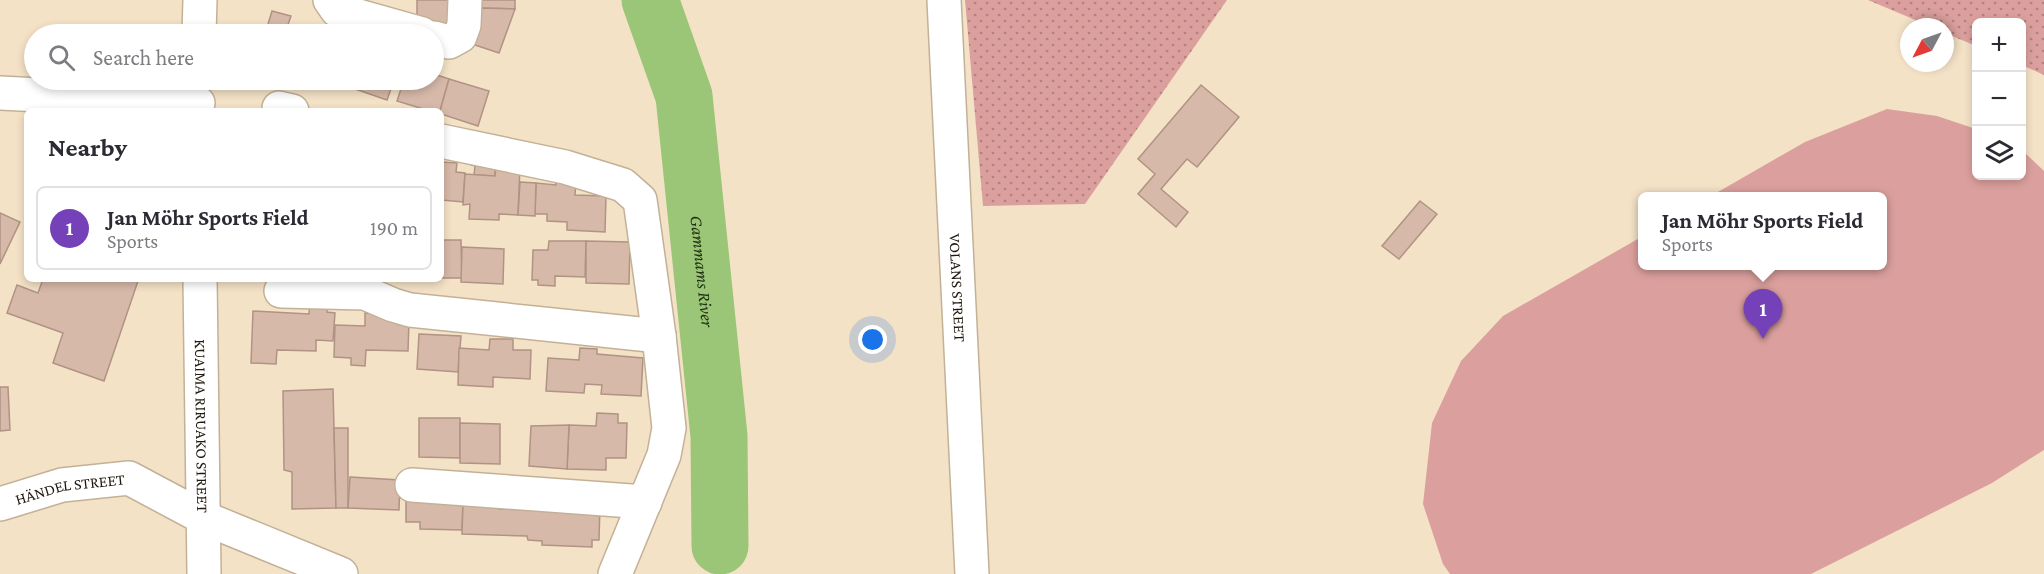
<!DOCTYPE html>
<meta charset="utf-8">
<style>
:root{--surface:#fff;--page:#f7f7f7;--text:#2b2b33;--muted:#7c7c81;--line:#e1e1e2;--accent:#7441b8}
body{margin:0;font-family:"Crimson Pro",serif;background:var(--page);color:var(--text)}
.controls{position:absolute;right:18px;top:18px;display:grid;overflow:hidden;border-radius:9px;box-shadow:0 3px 9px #0003}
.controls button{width:54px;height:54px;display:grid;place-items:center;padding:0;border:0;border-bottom:2px solid var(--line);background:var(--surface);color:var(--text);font:30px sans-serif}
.compass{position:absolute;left:1900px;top:18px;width:54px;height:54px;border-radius:50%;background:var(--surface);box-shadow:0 3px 9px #0003;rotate:229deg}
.you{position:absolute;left:873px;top:340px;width:21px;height:21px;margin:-15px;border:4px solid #fff;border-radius:50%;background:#1a73e8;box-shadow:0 0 0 9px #1a73e833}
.badge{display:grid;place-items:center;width:39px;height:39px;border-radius:50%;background:var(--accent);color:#fff;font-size:20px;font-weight:700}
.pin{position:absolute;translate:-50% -50px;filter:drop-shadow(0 2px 3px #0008)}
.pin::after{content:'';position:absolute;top:32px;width:21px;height:18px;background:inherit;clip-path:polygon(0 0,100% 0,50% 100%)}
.popup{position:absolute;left:1638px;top:192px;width:249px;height:78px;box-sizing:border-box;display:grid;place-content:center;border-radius:9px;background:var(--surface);filter:drop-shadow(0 2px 4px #0005);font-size:20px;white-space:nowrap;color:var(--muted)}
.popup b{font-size:22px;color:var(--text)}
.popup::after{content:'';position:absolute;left:50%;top:100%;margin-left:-12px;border:12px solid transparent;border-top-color:var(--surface)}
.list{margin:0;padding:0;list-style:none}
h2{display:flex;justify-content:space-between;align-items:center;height:78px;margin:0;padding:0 24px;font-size:26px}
h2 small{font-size:20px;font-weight:400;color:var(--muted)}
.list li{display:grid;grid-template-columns:39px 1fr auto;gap:18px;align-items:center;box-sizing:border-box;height:84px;margin:0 12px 12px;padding:0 12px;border:2px solid var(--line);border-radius:9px}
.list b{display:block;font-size:22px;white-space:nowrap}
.list p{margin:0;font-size:20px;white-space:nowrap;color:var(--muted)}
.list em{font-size:20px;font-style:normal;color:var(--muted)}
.icon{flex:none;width:33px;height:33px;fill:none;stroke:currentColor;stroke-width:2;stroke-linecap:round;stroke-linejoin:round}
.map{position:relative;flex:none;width:2044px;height:574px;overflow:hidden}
.search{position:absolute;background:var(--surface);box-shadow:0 3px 9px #0003;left:24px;top:24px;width:420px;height:66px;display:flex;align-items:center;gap:15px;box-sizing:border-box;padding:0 21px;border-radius:33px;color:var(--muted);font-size:22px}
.panel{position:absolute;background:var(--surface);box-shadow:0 3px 9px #0003;left:24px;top:108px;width:420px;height:174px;border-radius:9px}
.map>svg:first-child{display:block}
.grass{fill:url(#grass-dots)}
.garden{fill:#dba09d}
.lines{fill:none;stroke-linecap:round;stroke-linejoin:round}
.river{stroke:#9bc677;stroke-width:57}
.building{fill:#d7b9a9;stroke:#b09384;stroke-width:1.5}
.minor-casing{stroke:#c3b197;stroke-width:36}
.minor{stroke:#fff;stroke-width:33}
.labels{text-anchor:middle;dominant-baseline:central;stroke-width:4.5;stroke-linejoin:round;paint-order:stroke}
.street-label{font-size:16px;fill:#211a10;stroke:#f4e2c7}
.water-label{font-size:18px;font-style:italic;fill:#213312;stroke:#f4e2c7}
</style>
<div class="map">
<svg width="2044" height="574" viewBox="0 0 2044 574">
<defs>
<pattern id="grass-dots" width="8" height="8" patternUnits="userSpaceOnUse" patternTransform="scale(1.5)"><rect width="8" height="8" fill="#dba09d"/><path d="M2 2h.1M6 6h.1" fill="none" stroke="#b1827f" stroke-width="1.8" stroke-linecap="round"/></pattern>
</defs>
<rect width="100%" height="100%" fill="#f4e2c7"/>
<g class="grass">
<polygon points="965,0 1227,0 1085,204 983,206"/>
<polygon points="1868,0 2044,0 2044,75 2022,65 2022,22 1976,22 1976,46 1945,33 1945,27 1932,27"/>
</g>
<polygon class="garden" points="1887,109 1937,116 1976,129 1976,176 2022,176 2022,150 2044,171 2044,450 1992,483 1811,574 1450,574 1443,564 1423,504 1432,423 1461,361 1503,316 1643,236 1643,266 1883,266 1883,196 1711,196 1805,142"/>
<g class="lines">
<path class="river" id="s1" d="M 650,0 L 684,96 L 719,436 L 720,546"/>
</g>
<g class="building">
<rect x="417" y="0" width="35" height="25"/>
<polygon points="479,0 515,0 515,9 479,8"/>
<polygon points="479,8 515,9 499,53 469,43"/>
<polygon points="272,11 291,16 285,33 289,34 265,34"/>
<polygon points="434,74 449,79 440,111 430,111 397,101 404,80 434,80"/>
<polygon points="449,79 489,91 478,126 441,114 440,111"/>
<polygon points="333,80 394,80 387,100 332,81"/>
<polygon points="1201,85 1239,117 1197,167 1187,159 1161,189 1188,212 1176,227 1138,194 1155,174 1138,159"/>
<polygon points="471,155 496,156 495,176 474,175 475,166 471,165"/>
<polygon points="442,162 457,163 456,172 465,173 465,174 463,202 442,200 441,211"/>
<polygon points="496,166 520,167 518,215 499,214 499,220 469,219 470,204 463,205 465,174 495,176"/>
<polygon points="555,180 576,181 575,195 606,196 605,232 567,230 567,222 547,221 547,214 535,214 536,183 556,185"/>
<polygon points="520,182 536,183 535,216 518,215"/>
<polygon points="1420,201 1437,214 1399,259 1382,246"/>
<polygon points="0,213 20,222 0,264"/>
<polygon points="441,240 461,240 462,278 441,278"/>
<polygon points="549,241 586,241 585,277 555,276 555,286 538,285 538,280 532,280 533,250 548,250"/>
<polygon points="586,241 630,242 629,284 586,283"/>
<polygon points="462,247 504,249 503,284 461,282"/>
<polygon points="43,279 132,279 138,281 104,381 53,363 63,333 7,313 17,285 38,293"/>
<polygon points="310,302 327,303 327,312 335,313 333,341 316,340 316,351 277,350 276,364 251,363 253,311 309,314"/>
<polygon points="365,313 388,314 409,321 408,351 366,350 365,366 351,365 351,358 334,357 335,325 365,326"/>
<polygon points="419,334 461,336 458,372 417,369"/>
<polygon points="490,339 513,339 513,350 531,350 530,379 493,377 493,387 458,385 459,348 489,350"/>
<polygon points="580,348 597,349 597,354 643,358 641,396 601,394 602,385 585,384 584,393 546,391 548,358 579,360"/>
<polygon points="0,387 8,387 10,430 0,431"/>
<polygon points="333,389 336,508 292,509 292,472 284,470 283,391"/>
<polygon points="597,413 618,414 618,423 627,423 626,458 606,458 606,470 567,469 569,425 596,426"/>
<polygon points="419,418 460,418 460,458 419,457"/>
<polygon points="460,423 500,424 500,464 460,463"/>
<polygon points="569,425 567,469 529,466 531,426"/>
<polygon points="334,428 348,428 348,508 336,508"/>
<polygon points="350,477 400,480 399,510 348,508"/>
<polygon points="406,493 463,504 462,530 420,529 420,522 406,522"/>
<polygon points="463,504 499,505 499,509 563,510 600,505 599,540 592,540 592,547 542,545 542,541 528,540 527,536 462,534"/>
</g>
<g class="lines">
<defs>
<g id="minor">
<polyline points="330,0 337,10 422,34"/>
<path id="s2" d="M 944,0 L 972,574"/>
<polyline points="199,34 200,0"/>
<polyline points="434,38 449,42 460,36 464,25 465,0"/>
<polyline points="0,93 198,103"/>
<polyline points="279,108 292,111"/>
<polyline points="441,141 565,167 623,185 640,200 659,336 669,428 664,455 615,574"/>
<path id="s3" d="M 200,279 L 204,574"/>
<polyline points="281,291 365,293 393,305 410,310 659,336"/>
<polyline points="412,485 645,502"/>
<path id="s4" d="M 0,504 L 62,485 L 129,478 L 204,518 L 341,574"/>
</g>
</defs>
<use href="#minor" class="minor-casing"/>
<use href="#minor" class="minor"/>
</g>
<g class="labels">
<g class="street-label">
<text stroke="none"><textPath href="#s2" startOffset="288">VOLANS STREET</textPath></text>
<text stroke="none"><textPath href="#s3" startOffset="147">KUAIMA RIRUAKO STREET</textPath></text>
<text stroke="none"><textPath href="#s4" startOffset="72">HÄNDEL STREET</textPath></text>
</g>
<g class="water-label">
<text stroke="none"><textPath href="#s1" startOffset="278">Gammams River</textPath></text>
</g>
</g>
</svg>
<div class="controls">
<button>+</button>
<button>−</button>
<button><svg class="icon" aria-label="layers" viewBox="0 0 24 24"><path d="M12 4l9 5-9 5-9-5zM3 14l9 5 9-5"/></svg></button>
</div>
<svg class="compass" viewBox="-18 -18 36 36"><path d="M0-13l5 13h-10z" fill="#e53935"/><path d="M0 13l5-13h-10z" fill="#7c7c81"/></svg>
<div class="you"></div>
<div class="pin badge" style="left:1763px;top:339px">1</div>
<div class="popup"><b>Jan Möhr Sports Field</b>Sports</div>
<div class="search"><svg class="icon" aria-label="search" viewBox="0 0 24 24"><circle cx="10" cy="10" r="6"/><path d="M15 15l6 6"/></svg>Search here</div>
<section class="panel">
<h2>Nearby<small></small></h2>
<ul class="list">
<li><span class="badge">1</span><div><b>Jan Möhr Sports Field</b><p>Sports</p></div><em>190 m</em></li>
</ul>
</section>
</div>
